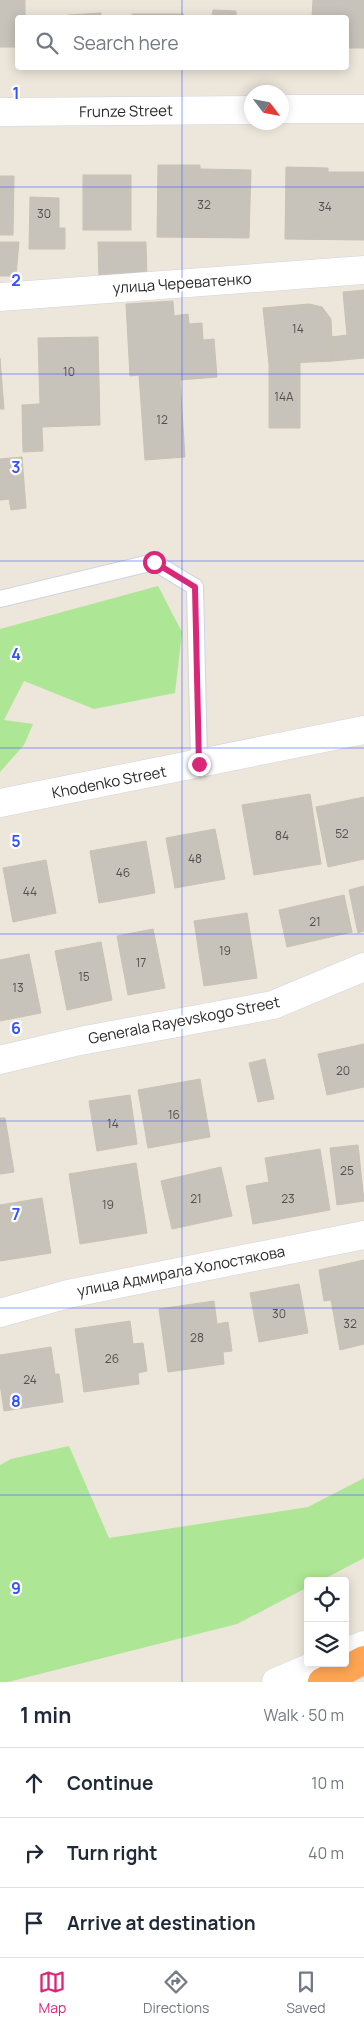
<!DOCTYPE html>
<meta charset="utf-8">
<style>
:root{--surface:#fff;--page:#f2f2f3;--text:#1f2937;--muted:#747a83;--line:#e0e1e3;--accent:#db2777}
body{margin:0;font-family:Manrope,sans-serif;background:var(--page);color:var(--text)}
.controls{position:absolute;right:15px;bottom:15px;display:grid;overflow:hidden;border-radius:5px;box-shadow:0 2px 12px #0003}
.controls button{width:45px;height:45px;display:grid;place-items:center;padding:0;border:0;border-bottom:1px solid var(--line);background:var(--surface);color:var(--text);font:25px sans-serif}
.compass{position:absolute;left:244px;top:85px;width:45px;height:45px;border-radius:50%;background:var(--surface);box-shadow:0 2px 12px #0003;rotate:122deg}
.stop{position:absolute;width:15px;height:15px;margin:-11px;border:4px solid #db2777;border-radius:50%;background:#fff}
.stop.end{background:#db2777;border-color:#fff;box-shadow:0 1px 5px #0008}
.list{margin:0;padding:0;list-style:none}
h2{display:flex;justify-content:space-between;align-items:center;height:65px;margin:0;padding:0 20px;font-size:21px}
h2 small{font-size:16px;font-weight:400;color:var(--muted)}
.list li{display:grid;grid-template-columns:32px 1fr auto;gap:15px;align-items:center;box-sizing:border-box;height:70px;padding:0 20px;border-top:1px solid var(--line)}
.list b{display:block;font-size:19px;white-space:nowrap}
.list em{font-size:16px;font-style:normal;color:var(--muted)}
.icon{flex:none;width:28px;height:28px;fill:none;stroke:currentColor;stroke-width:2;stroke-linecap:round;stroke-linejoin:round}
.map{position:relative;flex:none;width:364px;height:1682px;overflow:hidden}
.search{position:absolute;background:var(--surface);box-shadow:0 2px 12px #0003;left:15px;right:15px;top:15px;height:55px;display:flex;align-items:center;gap:12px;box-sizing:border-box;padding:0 18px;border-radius:5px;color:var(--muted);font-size:19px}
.sheet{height:275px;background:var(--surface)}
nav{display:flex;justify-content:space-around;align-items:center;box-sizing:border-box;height:70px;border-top:1px solid var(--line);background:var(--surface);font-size:14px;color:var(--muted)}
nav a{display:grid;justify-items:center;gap:2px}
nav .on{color:var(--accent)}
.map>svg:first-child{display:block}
.green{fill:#ade694}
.building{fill:#c8c3ba;stroke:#c8c2b4}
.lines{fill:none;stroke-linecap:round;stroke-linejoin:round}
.lane-casing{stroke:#d0d3e3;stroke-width:18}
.street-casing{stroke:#d0d3e3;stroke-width:29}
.secondary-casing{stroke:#d0d3e3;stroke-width:29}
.highway-casing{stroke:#c8c8c8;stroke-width:29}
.lane{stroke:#fff;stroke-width:16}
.street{stroke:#fff;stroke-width:28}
.secondary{stroke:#fff;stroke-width:28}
.highway{stroke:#ffa553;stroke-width:28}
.route{stroke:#db2777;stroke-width:6}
.grid{fill:none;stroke:#3552ff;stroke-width:1;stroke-opacity:0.55}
.labels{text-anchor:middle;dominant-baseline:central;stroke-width:4.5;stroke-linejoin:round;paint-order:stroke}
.number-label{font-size:12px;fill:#52504e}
.street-label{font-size:15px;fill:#2a2a2a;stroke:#fff}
.grid-label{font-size:16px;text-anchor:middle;font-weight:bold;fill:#3552ff;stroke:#fff;stroke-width:4.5;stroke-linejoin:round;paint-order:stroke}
</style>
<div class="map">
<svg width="364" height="1682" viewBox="0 0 364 1682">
<rect width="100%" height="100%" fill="#ede6db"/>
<g class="green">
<polygon points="158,586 182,632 175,693 94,709 24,681 4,720 33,724 24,745 0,772 0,629"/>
<polygon points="69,1446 109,1538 308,1507 364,1478 364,1558 320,1581 308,1581 308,1587 237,1624 8,1682 0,1682 0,1465 11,1459"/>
</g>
<g class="building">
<polygon points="0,0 25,0 25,18 18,18 18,47 0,47"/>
<polygon points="313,0 364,0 364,48 346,48 346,18 312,17"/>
<polygon points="213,10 236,11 236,18 212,18"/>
<polygon points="101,13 101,18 69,18 69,15"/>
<rect x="132" y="14" width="51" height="4"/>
<polygon points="158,165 200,165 200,169 251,170 249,238 157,237"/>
<polygon points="286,167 328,168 328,172 364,172 364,240 285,239"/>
<rect x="83" y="175" width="48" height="55"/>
<polygon points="0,176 14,176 13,235 0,235"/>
<polygon points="30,197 59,198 59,228 65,228 65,249 29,249"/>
<polygon points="0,242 19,242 16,276 0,276"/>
<polygon points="98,242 146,242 147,278 99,279"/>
<polygon points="364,290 364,358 333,361 331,337 347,335 343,292"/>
<polygon points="173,301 174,316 188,314 189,324 202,323 203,340 214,339 217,377 180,380 185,457 145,460 139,375 130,376 126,304"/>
<polygon points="309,304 322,307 331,319 333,361 269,364 263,308"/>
<polygon points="98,337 100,425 42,427 43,451 23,452 22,405 40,404 38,338"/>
<polygon points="0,358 4,409 0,409"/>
<polygon points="300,363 300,428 269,428 269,364"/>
<polygon points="22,457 26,508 11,510 9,499 0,500 0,459"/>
<polygon points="310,794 321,864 254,875 242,805"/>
<polygon points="364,797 364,859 328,867 316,807"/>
<polygon points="215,829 225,879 175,888 166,838"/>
<polygon points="146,841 155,893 99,903 90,851"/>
<polygon points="46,860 56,913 13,922 3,868"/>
<polygon points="364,886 364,931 358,933 349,890"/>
<polygon points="344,895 352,932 287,947 279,910"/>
<polygon points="247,913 257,978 204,986 194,921"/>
<polygon points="153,929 165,988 128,995 117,936"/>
<polygon points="101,942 112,1000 67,1010 55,951"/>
<polygon points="29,954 41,1013 0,1021 0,960"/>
<polygon points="364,1044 364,1087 327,1095 318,1054"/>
<polygon points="265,1059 274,1099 258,1102 249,1063"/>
<polygon points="200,1079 210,1137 148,1148 138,1090"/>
<polygon points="130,1095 137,1144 97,1151 89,1101"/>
<polygon points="0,1118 5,1118 14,1172 0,1174"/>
<polygon points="358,1145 364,1201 337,1205 330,1148"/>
<polygon points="320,1149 330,1210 253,1224 246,1186 269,1182 265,1158"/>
<polygon points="136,1163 147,1233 80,1244 69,1174"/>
<polygon points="221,1167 232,1216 172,1229 161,1181"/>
<polygon points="42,1198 51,1253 0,1261 0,1205"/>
<polygon points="364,1260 364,1344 340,1350 331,1300 324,1301 319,1270"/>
<polygon points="299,1284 308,1333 259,1342 250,1293"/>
<polygon points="214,1301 217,1324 228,1322 232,1351 223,1352 224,1364 168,1372 159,1309"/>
<polygon points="130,1321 133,1344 143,1343 147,1371 138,1373 139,1384 84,1392 75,1329"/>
<polygon points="51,1347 55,1374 59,1374 63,1402 4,1411 0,1384 0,1355"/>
</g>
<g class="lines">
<defs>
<polyline id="lane" points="0,599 154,562 195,587 199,764"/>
<g id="street">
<polyline points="282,109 364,109"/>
<polyline points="0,112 252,110"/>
<polyline points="0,297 364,270"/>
<polyline points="0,803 364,730"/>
<polyline points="0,1060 80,1041 273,1005 364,967"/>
<polyline points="0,1313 68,1294 364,1235"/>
</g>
<g id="secondary">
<polyline points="345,1653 364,1645"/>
<polyline points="276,1682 321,1663"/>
</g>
<polyline id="highway" points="322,1682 364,1660"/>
</defs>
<use href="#lane" class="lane-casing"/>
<use href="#street" class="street-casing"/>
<use href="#secondary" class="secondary-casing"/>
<use href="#highway" class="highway-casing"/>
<use href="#lane" class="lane"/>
<use href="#street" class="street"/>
<use href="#secondary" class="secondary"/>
<use href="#highway" class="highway"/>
</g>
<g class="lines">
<polyline class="route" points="154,562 195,587 199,764"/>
</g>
<path class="grid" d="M 182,0 L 182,18M 182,68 L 182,1682M 0,187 L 364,187M 0,374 L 364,374M 0,561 L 364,561M 0,748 L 364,748M 0,934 L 364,934M 0,1121 L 364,1121M 0,1308 L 364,1308M 0,1495 L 364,1495"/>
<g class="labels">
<g class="number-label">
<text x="204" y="204">32</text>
<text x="325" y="206">34</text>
<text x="44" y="213">30</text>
<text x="298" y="328">14</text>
<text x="69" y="371">10</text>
<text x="284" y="396">14А</text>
<text x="162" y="419">12</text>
<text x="342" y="833">52</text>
<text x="282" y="835">84</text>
<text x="195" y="858">48</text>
<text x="123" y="872">46</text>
<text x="30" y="891">44</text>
<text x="315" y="921">21</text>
<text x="225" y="950">19</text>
<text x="141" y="962">17</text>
<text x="84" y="976">15</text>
<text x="18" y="987">13</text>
<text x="343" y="1070">20</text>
<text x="174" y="1114">16</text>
<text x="113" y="1123">14</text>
<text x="347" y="1170">25</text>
<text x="196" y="1198">21</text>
<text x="288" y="1198">23</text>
<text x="108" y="1204">19</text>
<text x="279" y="1313">30</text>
<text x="350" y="1323">32</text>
<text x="197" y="1337">28</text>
<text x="112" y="1358">26</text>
<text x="30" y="1379">24</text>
</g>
<g class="street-label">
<text transform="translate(126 111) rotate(-1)">Frunze Street</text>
<text transform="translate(182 283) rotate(-4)">улица Череватенко</text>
<text transform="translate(109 782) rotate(-11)">Khodenko Street</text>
<text transform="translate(184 1020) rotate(-11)">Generala Rayevskogo Street</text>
<text transform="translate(181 1271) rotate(-11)">улица Адмирала Холостякова</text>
</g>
</g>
<g class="grid-label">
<text x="16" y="99">1</text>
<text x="16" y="286">2</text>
<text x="16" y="473">3</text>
<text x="16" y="660">4</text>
<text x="16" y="847">5</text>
<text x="16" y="1034">6</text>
<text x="16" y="1220">7</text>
<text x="16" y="1407">8</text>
<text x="16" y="1594">9</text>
</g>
</svg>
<div class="controls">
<button><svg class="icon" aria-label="locate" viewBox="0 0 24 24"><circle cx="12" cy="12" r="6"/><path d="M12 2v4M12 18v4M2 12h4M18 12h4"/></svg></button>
<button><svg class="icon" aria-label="layers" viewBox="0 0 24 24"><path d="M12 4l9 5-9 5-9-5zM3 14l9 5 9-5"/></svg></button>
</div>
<svg class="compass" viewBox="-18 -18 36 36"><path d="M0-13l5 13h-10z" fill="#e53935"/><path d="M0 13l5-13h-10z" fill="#747a83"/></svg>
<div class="stop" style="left:154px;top:562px"></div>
<div class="stop end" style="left:199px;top:764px"></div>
<div class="search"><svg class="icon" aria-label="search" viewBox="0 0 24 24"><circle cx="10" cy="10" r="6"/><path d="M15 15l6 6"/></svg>Search here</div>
</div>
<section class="sheet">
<h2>1 min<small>Walk · 50 m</small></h2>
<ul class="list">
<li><svg class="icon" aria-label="ahead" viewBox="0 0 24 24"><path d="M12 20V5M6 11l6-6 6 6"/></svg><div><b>Continue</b></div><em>10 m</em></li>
<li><svg class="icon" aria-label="right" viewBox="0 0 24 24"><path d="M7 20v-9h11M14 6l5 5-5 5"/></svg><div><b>Turn right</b></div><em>40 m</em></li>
<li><svg class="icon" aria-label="arrive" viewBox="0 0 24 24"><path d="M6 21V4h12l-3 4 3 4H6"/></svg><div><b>Arrive at destination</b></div></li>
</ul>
</section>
<nav>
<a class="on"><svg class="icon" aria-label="map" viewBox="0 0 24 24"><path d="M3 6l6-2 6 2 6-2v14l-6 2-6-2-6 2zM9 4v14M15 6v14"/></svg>Map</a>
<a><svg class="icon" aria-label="directions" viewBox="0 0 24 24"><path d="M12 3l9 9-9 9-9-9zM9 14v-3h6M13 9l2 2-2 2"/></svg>Directions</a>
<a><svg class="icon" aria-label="saved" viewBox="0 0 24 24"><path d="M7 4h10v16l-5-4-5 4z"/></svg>Saved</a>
</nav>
